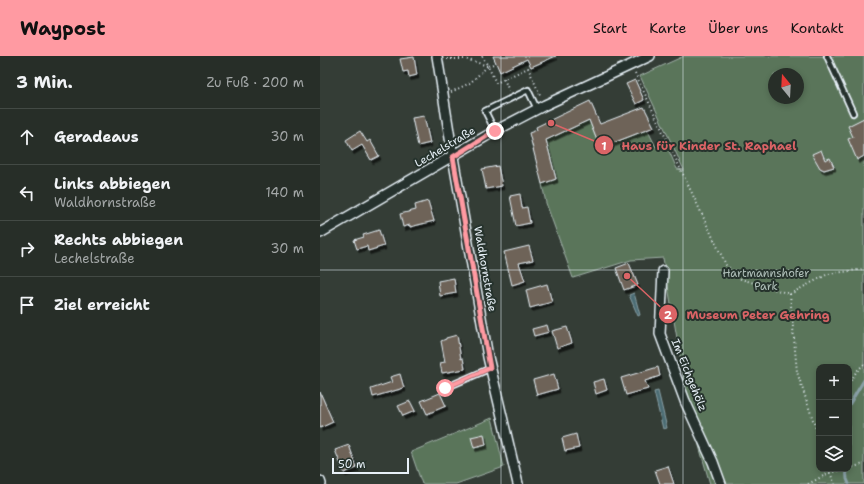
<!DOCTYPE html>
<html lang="de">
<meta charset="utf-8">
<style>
:root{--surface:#272e28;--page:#333a34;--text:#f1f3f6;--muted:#a4a8a8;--line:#434a45;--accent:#ff9aa2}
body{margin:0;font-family:"Shantell Sans",sans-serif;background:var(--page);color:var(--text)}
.controls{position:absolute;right:12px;bottom:12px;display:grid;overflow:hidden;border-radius:8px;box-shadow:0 2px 6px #0003}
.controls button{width:36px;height:36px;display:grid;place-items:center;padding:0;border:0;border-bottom:1px solid var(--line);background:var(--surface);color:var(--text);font:20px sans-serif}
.compass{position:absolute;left:448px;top:12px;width:36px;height:36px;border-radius:50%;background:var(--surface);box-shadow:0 2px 6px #0003;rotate:342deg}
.scale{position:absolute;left:12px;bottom:10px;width:77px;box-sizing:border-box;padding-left:4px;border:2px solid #e8f1f8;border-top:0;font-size:11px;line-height:14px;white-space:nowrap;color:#e8f1f8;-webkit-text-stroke:3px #26332d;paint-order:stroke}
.stop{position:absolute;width:12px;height:12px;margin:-9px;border:3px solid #ff9aa2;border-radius:50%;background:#fff}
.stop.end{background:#ff9aa2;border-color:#fff;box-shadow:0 1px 4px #0008}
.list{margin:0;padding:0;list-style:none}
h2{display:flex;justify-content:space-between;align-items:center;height:52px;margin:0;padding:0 16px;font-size:17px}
h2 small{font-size:13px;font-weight:400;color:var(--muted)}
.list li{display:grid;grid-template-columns:26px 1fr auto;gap:12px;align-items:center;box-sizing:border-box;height:56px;padding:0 16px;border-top:1px solid var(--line)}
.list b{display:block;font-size:15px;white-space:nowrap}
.list p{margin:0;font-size:13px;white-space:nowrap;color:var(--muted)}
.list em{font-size:13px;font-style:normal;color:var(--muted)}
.icon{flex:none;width:22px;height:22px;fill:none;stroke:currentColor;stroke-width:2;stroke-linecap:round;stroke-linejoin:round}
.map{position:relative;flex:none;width:544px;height:428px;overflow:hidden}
header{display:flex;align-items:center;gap:24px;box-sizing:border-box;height:56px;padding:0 20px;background:var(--accent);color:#111}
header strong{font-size:19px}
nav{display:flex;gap:22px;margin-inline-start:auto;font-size:14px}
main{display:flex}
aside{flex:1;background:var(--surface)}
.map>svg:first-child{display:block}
.green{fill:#5a745a;stroke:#a1b2a9;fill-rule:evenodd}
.water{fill:#4c6c73;stroke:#8aa1a8}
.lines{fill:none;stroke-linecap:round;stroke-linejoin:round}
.stream{stroke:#8aa1a8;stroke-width:3}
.building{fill:#6e6458;stroke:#e8f1f8;filter:url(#shadow)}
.lane-casing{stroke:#e8f1f8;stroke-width:8}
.street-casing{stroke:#e8f1f8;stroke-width:12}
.path{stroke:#e8f1f8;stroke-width:2;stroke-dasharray:1 3;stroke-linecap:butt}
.lane{stroke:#26332d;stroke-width:4.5}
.street{stroke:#26332d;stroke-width:9}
.route{stroke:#ff9aa2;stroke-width:5}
.grid{fill:none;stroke:#e8f1f8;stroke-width:1;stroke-opacity:0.55}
.labels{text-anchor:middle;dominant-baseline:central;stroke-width:4;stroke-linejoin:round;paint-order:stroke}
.street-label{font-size:11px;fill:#e8f1f8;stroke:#26332d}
.park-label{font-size:11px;fill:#afbfb9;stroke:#26332d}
.leader{fill:none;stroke:#db6466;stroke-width:1.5}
.callout-dot{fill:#db6466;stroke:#26332d;stroke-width:1.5}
.mark-label{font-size:12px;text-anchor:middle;font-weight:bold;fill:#fff}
.callout-label{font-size:12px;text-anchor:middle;font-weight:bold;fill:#db6466;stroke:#26332d;stroke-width:4;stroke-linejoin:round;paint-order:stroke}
</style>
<header>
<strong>Waypost</strong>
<nav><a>Start</a><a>Karte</a><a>Über uns</a><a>Kontakt</a></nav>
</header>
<main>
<aside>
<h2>3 Min.<small>Zu Fuß · 200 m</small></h2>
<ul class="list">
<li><svg class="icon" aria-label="ahead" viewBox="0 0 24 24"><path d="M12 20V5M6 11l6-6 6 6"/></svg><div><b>Geradeaus</b></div><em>30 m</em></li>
<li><svg class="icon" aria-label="left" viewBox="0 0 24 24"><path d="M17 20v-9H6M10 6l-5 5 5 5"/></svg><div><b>Links abbiegen</b><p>Waldhornstraße</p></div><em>140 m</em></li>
<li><svg class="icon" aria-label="right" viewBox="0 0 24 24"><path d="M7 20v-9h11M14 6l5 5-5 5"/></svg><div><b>Rechts abbiegen</b><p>Lechelstraße</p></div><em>30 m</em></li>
<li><svg class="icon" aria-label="arrive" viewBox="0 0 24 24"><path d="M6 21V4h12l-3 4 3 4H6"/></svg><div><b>Ziel erreicht</b></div></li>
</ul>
</aside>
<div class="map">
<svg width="544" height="428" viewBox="0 0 544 428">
<defs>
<filter id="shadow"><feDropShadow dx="2" dy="3.5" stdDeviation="0" flood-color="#0009"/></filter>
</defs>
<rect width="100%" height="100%" fill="#343d36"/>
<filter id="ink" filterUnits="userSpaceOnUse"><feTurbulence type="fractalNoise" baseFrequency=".025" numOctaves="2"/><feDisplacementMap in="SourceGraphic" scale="8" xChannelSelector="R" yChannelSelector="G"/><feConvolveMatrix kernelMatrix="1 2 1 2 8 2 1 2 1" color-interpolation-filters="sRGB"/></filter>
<g filter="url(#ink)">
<g class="green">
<path d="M 364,0 L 544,0 L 544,428 L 390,428 L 371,362 L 343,202 L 311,204 L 253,222 L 226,147 L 222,128 L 236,123 L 229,97 L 220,87 L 269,64 L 280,92 L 327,73 L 336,91 L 345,86 L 357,113 L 364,114 L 320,20 ZM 454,18 L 478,18 L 478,42 L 454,42 ZM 499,311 L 529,311 L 529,413 L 499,413 Z"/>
<polygon points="172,362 184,411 136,428 102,428 91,396"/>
</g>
<g class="water">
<polygon points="314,237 320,259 318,260 309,239"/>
<polygon points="338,335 347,372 343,373 334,336"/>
</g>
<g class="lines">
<g class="stream">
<polyline points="529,349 544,324"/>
<polyline points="526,413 527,423 529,428"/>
</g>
</g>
<g class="building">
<polygon points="173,0 236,0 211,11 207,3 180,16"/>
<polygon points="94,1 97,19 89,21 88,15 83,16 80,3"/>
<polygon points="315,24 324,44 316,48 306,28"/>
<polygon points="270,45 280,68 324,51 334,71 280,92 269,64 226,84 236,123 222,128 209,77 217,74 216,71"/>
<polygon points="104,60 110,87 98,90 92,62"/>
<polygon points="544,62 544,100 537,104 528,83 533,81 528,70"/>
<polygon points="40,75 47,86 50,84 59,100 51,104 42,89 32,95 26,84"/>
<polygon points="501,94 505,104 510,102 514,111 504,114 500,112 492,98"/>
<polygon points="178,110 182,130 166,133 162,113"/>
<polygon points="200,138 202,152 207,151 210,167 196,170 190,140"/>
<polygon points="108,145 114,165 90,171 90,169 83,171 80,158 96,154 95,149"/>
<polygon points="59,174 64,190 48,195 47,190 37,193 34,184 44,181 43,179"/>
<polygon points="209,190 213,204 199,207 205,225 192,229 184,196"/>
<polygon points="309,207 318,229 304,234 296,212"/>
<polygon points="134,222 136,237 120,240 118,225"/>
<polygon points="227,228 232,246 210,252 206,234"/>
<polygon points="227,269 229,276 214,280 212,273"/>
<polygon points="247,271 252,287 237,292 232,275"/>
<polygon points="137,279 141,303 143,302 145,313 122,317 120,307 125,306 121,285 126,283 126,282"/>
<polygon points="338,311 340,320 325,325 328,333 306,339 301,322"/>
<polygon points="80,318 84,332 53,341 51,333 72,326 70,321"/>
<polygon points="234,318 238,333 217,339 213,324"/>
<polygon points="284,323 287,334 276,338 273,326"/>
<polygon points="0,336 13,366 0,372"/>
<polygon points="120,337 126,350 107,358 101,345"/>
<polygon points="90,345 95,355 83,360 78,350"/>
<polygon points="164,378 166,389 154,392 151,381"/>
<polygon points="256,378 259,392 245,395 242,382"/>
<polygon points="29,389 37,412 24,417 15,394"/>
<polygon points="348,410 354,428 340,428 335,414"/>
</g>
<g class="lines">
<defs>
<g id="lane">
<polyline points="507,0 533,57"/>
<polyline points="175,75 165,55 208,34 217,53"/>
<polyline points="125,332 171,312"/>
</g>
<g id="street">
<polyline points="117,0 133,101 168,301 198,428"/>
<polyline points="0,177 175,75 225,49 330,0"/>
<polyline points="343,215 340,278 365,345 393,406 401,428"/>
<polyline points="0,425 1,428"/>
</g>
</defs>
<use href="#lane" class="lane-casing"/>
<use href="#street" class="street-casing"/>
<g class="path">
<polyline points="162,0 168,10 176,7"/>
<polyline points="127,3 145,3 168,10 176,27 208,12 221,41"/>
<polyline points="315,17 406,209 421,223 470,238 508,218 544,213"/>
<polyline points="184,23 189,35"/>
<polyline points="131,36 150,27 168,10"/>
<polyline points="470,238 477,316 499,382"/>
<polyline points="529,328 536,316 544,308"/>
<polyline points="529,412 544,408"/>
<polyline points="508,413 515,428"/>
<polyline points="488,428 509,417 525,413"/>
</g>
<use href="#lane" class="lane"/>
<use href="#street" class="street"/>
</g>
</g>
<g class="lines" filter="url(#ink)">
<polyline class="route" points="125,332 170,312 133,101 175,75"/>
</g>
<path class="grid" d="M 181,0 L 181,428M 363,0 L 363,428M 0,214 L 544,214"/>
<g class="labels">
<g class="street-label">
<text transform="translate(125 91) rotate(-31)">Lechelstraße</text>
<text transform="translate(165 213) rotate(80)">Waldhornstraße</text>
<text transform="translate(369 319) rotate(68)">Im Eichgehölz</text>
</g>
<g class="park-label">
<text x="446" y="217">Hartmannshofer<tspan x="446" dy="13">Park</tspan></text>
</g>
</g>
<path class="leader" d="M231 67L284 89M307 220L348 258"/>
<g class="callout-dot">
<circle cx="231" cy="67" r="4"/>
<circle cx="307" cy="220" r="4"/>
<circle cx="284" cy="89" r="10"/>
<circle cx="348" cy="258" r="10"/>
</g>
<g class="mark-label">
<text x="284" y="94">1</text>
<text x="348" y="263">2</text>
</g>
<g class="callout-label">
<text x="389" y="94">Haus für Kinder St. Raphael</text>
<text x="438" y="263">Museum Peter Gehring</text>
</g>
</svg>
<div class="controls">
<button>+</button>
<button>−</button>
<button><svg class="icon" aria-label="layers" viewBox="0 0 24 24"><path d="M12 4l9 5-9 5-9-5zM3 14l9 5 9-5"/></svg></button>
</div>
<svg class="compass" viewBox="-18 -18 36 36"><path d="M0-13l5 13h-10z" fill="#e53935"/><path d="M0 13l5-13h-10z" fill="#a4a8a8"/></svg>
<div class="scale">50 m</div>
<div class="stop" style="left:125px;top:332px"></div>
<div class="stop end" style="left:175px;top:75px"></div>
</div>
</main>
